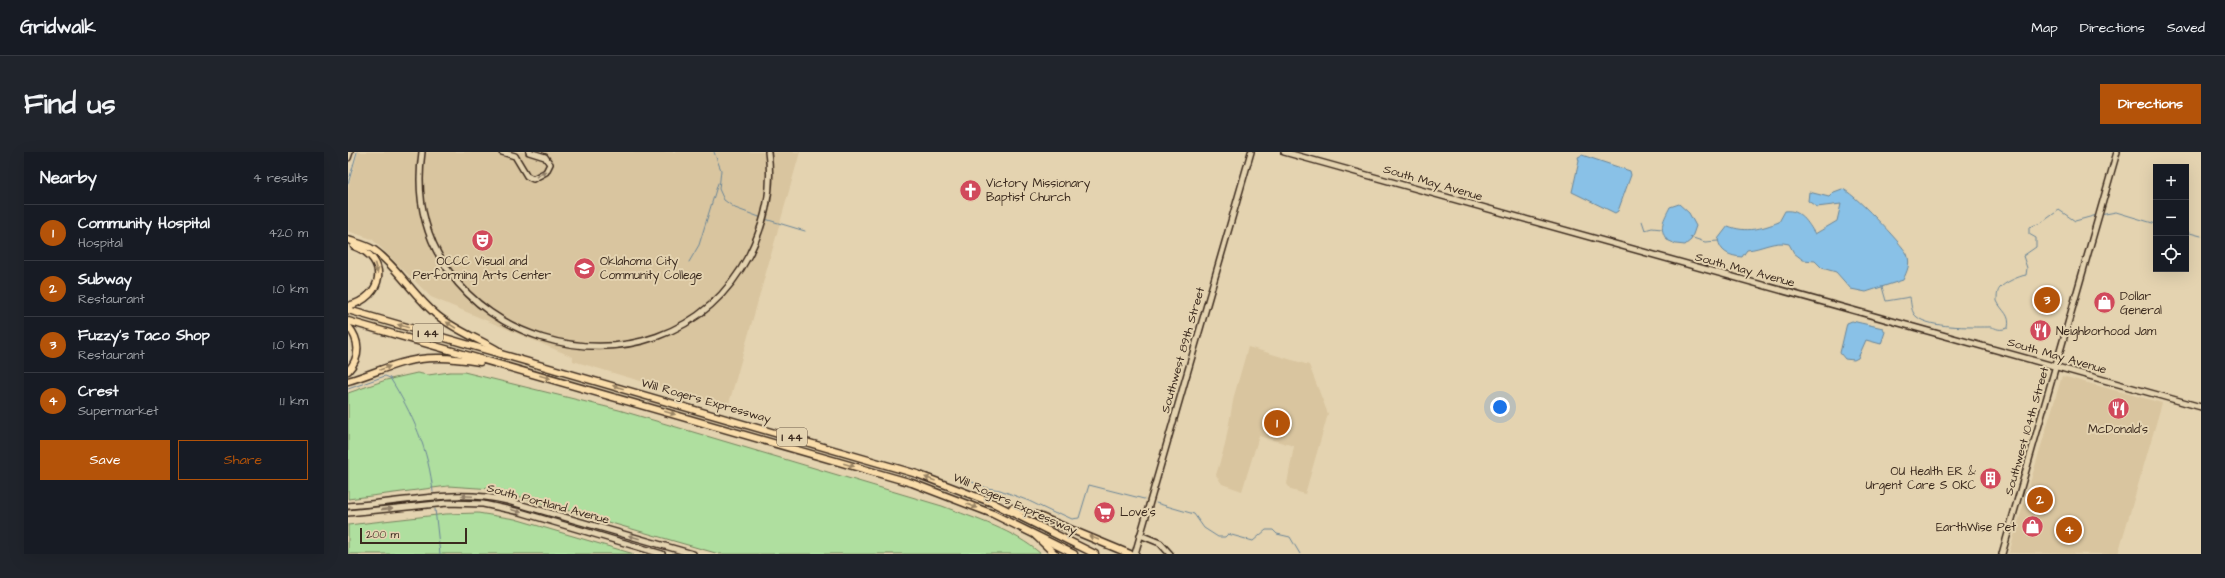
<!DOCTYPE html>
<meta charset="utf-8">
<style>
:root{--surface:#171b24;--page:#20242c;--text:#f1f3f6;--muted:#9ea1a6;--line:#363941;--accent:#b45309}
body{margin:0;font-family:"Architects Daughter",sans-serif;background:var(--page);color:var(--text)}
.controls{position:absolute;right:12px;top:12px;display:grid;overflow:hidden;border-radius:0px;box-shadow:0 4px 16px #0002}
.controls button{width:36px;height:36px;display:grid;place-items:center;padding:0;border:0;border-bottom:1px solid var(--line);background:var(--surface);color:var(--text);font:20px sans-serif}
.scale{position:absolute;left:12px;bottom:10px;width:107px;box-sizing:border-box;padding-left:4px;border:2px solid #3b2a1e;border-top:0;font-size:11px;line-height:14px;white-space:nowrap;color:#3b2a1e;-webkit-text-stroke:3px #e4d3b0;paint-order:stroke}
.you{position:absolute;left:1152px;top:255px;width:14px;height:14px;margin:-10px;border:3px solid #fff;border-radius:50%;background:#1a73e8;box-shadow:0 0 0 6px #1a73e833}
.badge{display:grid;place-items:center;width:26px;height:26px;border-radius:50%;background:var(--accent);color:#fff;font-size:13px;font-weight:700}
.pin{position:absolute;translate:-50% -50%;border:2px solid #fff;box-shadow:0 1px 4px #0006}
.list{margin:0;padding:0;list-style:none}
h2{display:flex;justify-content:space-between;align-items:center;height:52px;margin:0;padding:0 16px;font-size:17px}
h2 small{font-size:13px;font-weight:400;color:var(--muted)}
.list li{display:grid;grid-template-columns:26px 1fr auto;gap:12px;align-items:center;box-sizing:border-box;height:56px;padding:0 16px;border-top:1px solid var(--line)}
.list b{display:block;font-size:15px;white-space:nowrap}
.list p{margin:0;font-size:13px;white-space:nowrap;color:var(--muted)}
.list em{font-size:13px;font-style:normal;color:var(--muted)}
.actions{display:flex;gap:8px;padding:12px 16px}
.actions a{flex:1;padding:9px 0;border:1px solid var(--accent);border-radius:0px;text-align:center;font-size:14px;color:var(--accent)}
.actions .main{background:var(--accent);color:#fff}
.icon{flex:none;width:22px;height:22px;fill:none;stroke:currentColor;stroke-width:2;stroke-linecap:round;stroke-linejoin:round}
.map{position:relative;flex:none;width:1853px;height:402px;overflow:hidden;border-radius:0px}
header{display:flex;align-items:center;gap:24px;box-sizing:border-box;height:56px;padding:0 20px;background:var(--surface);border-bottom:1px solid var(--line)}
header strong{font-size:19px}
nav{display:flex;gap:22px;margin-inline-start:auto;font-size:14px}
.intro{display:flex;align-items:center;justify-content:space-between;box-sizing:border-box;height:96px;padding:0 24px}
h1{margin:0;font-size:28px}
.button{padding:10px 18px;border-radius:0px;background:var(--accent);color:#fff;font-size:14px;font-weight:700}
main{display:flex;gap:24px;padding:0 24px}
aside{flex:1;background:var(--surface);border-radius:0px;box-shadow:0 4px 16px #0002}
.map>svg:first-child{display:block}
.built{fill:#d9c59f}
.green{fill:#afdf9f;stroke:#75845e}
.water{fill:#89c1e7;stroke:#6a8597}
.lines{fill:none;stroke-linecap:round;stroke-linejoin:round}
.stream{stroke:#6a8597;stroke-width:1}
.secondary-casing{stroke:#3b2a1e;stroke-width:8}
.highway-casing{stroke:#3b2a1e;stroke-width:9}
.secondary{stroke:#e4d3b0;stroke-width:5}
.highway{stroke:#faddab;stroke-width:6}
.oneway{fill:#907e67}
.oneway2{fill:#9a8464}
.labels{text-anchor:middle;dominant-baseline:central;stroke-width:4;stroke-linejoin:round;paint-order:stroke}
.shield{fill:#e4d3b0;stroke:#6e5d4a;stroke-width:1}
.shield-label{font-size:11px;font-weight:bold;fill:#3b2a1e}
.poi-label{font-size:12px;fill:#3b2a1e;stroke:#e4d3b0;text-anchor:start}
.street-label{font-size:12px;fill:#3b2a1e;stroke:#e4d3b0}
</style>
<header>
<strong>Gridwalk</strong>
<nav><a>Map</a><a>Directions</a><a>Saved</a></nav>
</header>
<div class="intro"><h1>Find us</h1><a class="button">Directions</a></div>
<main>
<aside>
<h2>Nearby<small>4 results</small></h2>
<ul class="list">
<li><span class="badge">1</span><div><b>Community Hospital</b><p>Hospital</p></div><em>420 m</em></li>
<li><span class="badge">2</span><div><b>Subway</b><p>Restaurant</p></div><em>1.0 km</em></li>
<li><span class="badge">3</span><div><b>Fuzzy's Taco Shop</b><p>Restaurant</p></div><em>1.0 km</em></li>
<li><span class="badge">4</span><div><b>Crest</b><p>Supermarket</p></div><em>1.1 km</em></li>
</ul>
<div class="actions"><a class="main">Save</a><a>Share</a></div>
</aside>
<div class="map">
<svg width="1853" height="402" viewBox="0 0 1853 402">
<rect width="100%" height="100%" fill="#e4d3b0"/>
<filter id="ink" filterUnits="userSpaceOnUse"><feTurbulence type="fractalNoise" baseFrequency=".025" numOctaves="2"/><feDisplacementMap in="SourceGraphic" scale="8" xChannelSelector="R" yChannelSelector="G"/><feConvolveMatrix kernelMatrix="1 2 1 2 8 2 1 2 1" color-interpolation-filters="sRGB"/></filter>
<g filter="url(#ink)">
<g class="built">
<polygon points="10,0 452,0 380,255 225,209 225,205 83,145 24,87 0,79 0,36"/>
<polygon points="900,195 961,213 980,262 957,342 943,338 939,332 946,294 911,284 894,339 874,332 868,323 877,293 886,244"/>
<polygon points="1714,224 1814,251 1770,402 1661,401"/>
</g>
<g class="green">
<path d="M 102,220 L 116,220 L 271,258 L 594,354 C 628,367 666,378 693,402 L 371,402 L 145,337 L 100,334 L 0,347 L 0,241 L 38,228 L 69,221 L 80,223 Z"/>
<polygon points="130,361 167,367 286,402 0,402 0,373 98,362"/>
</g>
<g class="water">
<polygon points="1234,3 1282,19 1283,23 1270,59 1267,61 1224,40 1231,9 1230,5"/>
<path d="M 1494,37 C 1502,37 1555,93 1559,102 C 1563,112 1559,119 1555,128 L 1518,140 L 1503,137 L 1488,120 L 1474,116 L 1467,109 L 1455,108 L 1446,101 L 1441,92 C 1426,88 1414,97 1399,98 L 1394,105 C 1381,104 1372,100 1370,87 L 1380,74 C 1398,81 1413,77 1431,70 L 1437,59 C 1453,57 1460,71 1467,82 L 1489,69 L 1493,52 L 1469,55 L 1460,49 L 1461,40 L 1481,45 L 1486,40 Z"/>
<path d="M 1331,52 L 1341,61 L 1348,74 L 1343,88 L 1337,93 L 1328,92 L 1319,88 C 1310,76 1316,67 1322,55 Z"/>
<polygon points="1504,169 1535,176 1537,180 1533,192 1518,188 1510,206 1506,208 1497,207 1492,201 1499,171"/>
</g>
<g class="lines">
<g class="stream">
<polyline points="366,0 373,18 371,37 376,48 387,56 414,66"/>
<polyline points="0,32 9,0"/>
<polyline points="1752,63 1768,60 1808,72"/>
<polyline points="417,67 457,79"/>
<polyline points="1294,69 1297,78 1304,76 1314,77"/>
<polyline points="1838,80 1853,84"/>
<polyline points="1342,85 1357,90 1370,89"/>
<polyline points="341,110 351,93 370,31"/>
<path d="M 1534,135 L 1538,149 L 1562,145 C 1563,151 1563,161 1569,165 C 1582,176 1623,175 1639,175 C 1649,174 1647,180 1660,176 C 1663,162 1654,160 1649,149 C 1649,145 1649,139 1652,136 C 1656,131 1671,124 1678,123 L 1679,116 L 1675,104 L 1688,95 L 1688,86 L 1681,82 L 1681,75 L 1693,71 L 1711,58 L 1727,69 L 1749,63"/>
<path d="M 0,237 L 37,224 L 42,226 C 64,261 81,298 85,340"/>
<polyline points="607,323 639,336 652,338 681,349 708,362 711,361 724,367 731,366 741,333 796,347"/>
<polyline points="808,351 846,362 856,376 870,385 877,385 880,382 905,389 918,378 925,378 929,382 942,385 952,402"/>
<polyline points="87,357 92,402"/>
</g>
<defs>
<g id="secondary">
<path d="M 74,0 C 47,190 313,271 401,103 C 417,71 425,35 420,0"/>
<polyline points="154,0 167,4 179,24 185,27 198,20 202,12 197,5 181,0"/>
<polyline points="936,0 1853,255"/>
<polyline points="0,6 2,0"/>
<path d="M 0,354 C 54,351 106,336 160,349 L 345,402"/>
<polyline points="0,361 99,351 135,352 172,360 314,402"/>
<polyline points="792,383 812,391 822,402"/>
<polyline points="787,402 903,0"/>
<polyline points="1654,402 1769,0"/>
</g>
<g id="highway">
<path d="M 0,88 C 9,91 18,93 26,98 C 50,115 66,145 90,164 C 109,179 131,187 151,199"/>
<path d="M 0,154 C 36,145 42,107 6,94"/>
<polyline points="0,158 569,322 645,351 747,402"/>
<polyline points="0,169 564,331 645,362 726,402"/>
<path d="M 0,174 C 12,188 13,205 0,219"/>
<path d="M 0,229 C 18,224 35,216 53,211 C 80,203 105,206 132,210"/>
<polyline points="664,356 688,363 782,402"/>
<polyline points="688,384 707,402"/>
</g>
</defs>
<use href="#secondary" class="secondary-casing"/>
<use href="#highway" class="highway-casing"/>
<use href="#secondary" class="secondary"/>
<use href="#highway" class="highway"/>
</g>
<defs><path id="oneway-solid" d="M-6-.8H1V-3.2L6.5 0L1 3.2V.8H-6Z"/></defs>
<g class="oneway">
<use href="#oneway-solid" transform="translate(193 22) rotate(-31)"/>
<use href="#oneway-solid" transform="translate(119 344) rotate(-178)"/>
<use href="#oneway-solid" transform="translate(39 357) rotate(-6)"/>
<use href="#oneway-solid" transform="translate(168 359) rotate(16)"/>
<use href="#oneway-solid" transform="translate(286 385) rotate(-164)"/>
</g>
<g class="oneway2">
<use href="#oneway-solid" transform="translate(28 116) rotate(74)"/>
<use href="#oneway-solid" transform="translate(103 173) rotate(-147)"/>
<use href="#oneway-solid" transform="translate(55 174) rotate(-164)"/>
<use href="#oneway-solid" transform="translate(37 216) rotate(-20)"/>
<use href="#oneway-solid" transform="translate(197 225) rotate(16)"/>
<use href="#oneway-solid" transform="translate(270 235) rotate(-164)"/>
<use href="#oneway-solid" transform="translate(322 261) rotate(16)"/>
<use href="#oneway-solid" transform="translate(501 313) rotate(16)"/>
<use href="#oneway-solid" transform="translate(582 327) rotate(-160)"/>
<use href="#oneway-solid" transform="translate(624 354) rotate(22)"/>
<use href="#oneway-solid" transform="translate(746 386) rotate(-158)"/>
</g>
</g>
<defs>
<symbol id="church-disc" viewBox="-11 -11 22 22"><circle r="9.5" fill="#d1495b" stroke="#e4d3b0"/><path d="M-1.2-6h2.4v3.5h3.3v2.4h-3.3V6h-2.4V-.1h-3.3v-2.4h3.3Z" fill="#fff"/></symbol>
<symbol id="theatre-disc" viewBox="-11 -11 22 22"><circle r="9.5" fill="#d1495b" stroke="#e4d3b0"/><path d="M-5-5.5Q0-4 5-5.5V0Q5 5 0 6Q-5 5-5 0ZM-3.3-2.5H-1v1.5H-3.3ZM1-2.5H3.3v1.5H1ZM-2.8 1Q0 5.5 2.8 1Z" fill="#fff"/></symbol>
<symbol id="university-disc" viewBox="-11 -11 22 22"><circle r="9.5" fill="#d1495b" stroke="#e4d3b0"/><path d="M0-5L7-2L0 1L-7-2ZM-4 1L0 2.5L4 1V4Q0 6-4 4Z" fill="#fff"/></symbol>
<symbol id="shop-disc" viewBox="-11 -11 22 22"><circle r="9.5" fill="#d1495b" stroke="#e4d3b0"/><path d="M-5-2.5h2.3a2.7 3.5 0 0 1 5.4 0H5L5.5 6h-11ZM-1.5-2.5h3a1.5 2.3 0 0 0-3 0Z" fill="#fff"/></symbol>
<symbol id="restaurant-disc" viewBox="-11 -11 22 22"><circle r="9.5" fill="#d1495b" stroke="#e4d3b0"/><path d="M-5-6h1v4h1v-4h1v4h1v-4h1v5L-1.5 .5V6h-2V.5L-5-1ZM5-6V6H3V1.5H1.5Q1.5-4 5-6Z" fill="#fff"/></symbol>
<symbol id="building-disc" viewBox="-11 -11 22 22"><circle r="9.5" fill="#d1495b" stroke="#e4d3b0"/><path d="M-4-6H4V6H1V3H-1V6H-4ZM-2.5-4.3h1.7v1.8h-1.7ZM.8-4.3h1.7v1.8H.8ZM-2.5-1h1.7V.8h-1.7ZM.8-1h1.7V.8H.8Z" fill="#fff"/></symbol>
<symbol id="supermarket-disc" viewBox="-11 -11 22 22"><circle r="9.5" fill="#d1495b" stroke="#e4d3b0"/><path d="M-6-5.5h2.5l.6 2H6L4.5 2H-2.5L-4.4-4H-6ZM-1.5 3.2a1.3 1.3 0 1 0 .1 0ZM3 3.2a1.3 1.3 0 1 0 .1 0Z" fill="#fff"/></symbol>
</defs>
<g fill-rule="evenodd">
<use href="#church-disc" x="610" y="26" width="25" height="25"/>
<use href="#theatre-disc" x="122" y="76" width="25" height="25"/>
<use href="#university-disc" x="224" y="104" width="25" height="25"/>
<use href="#shop-disc" x="1744" y="138" width="25" height="25"/>
<use href="#restaurant-disc" x="1680" y="166" width="25" height="25"/>
<use href="#restaurant-disc" x="1758" y="244" width="25" height="25"/>
<use href="#building-disc" x="1630" y="314" width="25" height="25"/>
<use href="#supermarket-disc" x="744" y="348" width="25" height="25"/>
<use href="#shop-disc" x="1672" y="362" width="25" height="25"/>
</g>
<g class="labels">
<g class="shield">
<rect x="65" y="172" width="30" height="18" rx="3"/>
<rect x="429" y="276" width="30" height="18" rx="3"/>
</g>
<g class="shield-label">
<text x="80" y="181">I 44</text>
<text x="444" y="285">I 44</text>
</g>
<g class="poi-label">
<text x="638" y="31">Victory Missionary<tspan x="638" dy="14">Baptist Church</tspan></text>
<text x="134" y="109" text-anchor="middle">OCCC Visual and<tspan x="134" dy="14">Performing Arts Center</tspan></text>
<text x="252" y="109">Oklahoma City<tspan x="252" dy="14">Community College</tspan></text>
<text x="1772" y="144">Dollar<tspan x="1772" dy="14">General</tspan></text>
<text x="1708" y="179">Neighborhood Jam</text>
<text x="1770" y="277" text-anchor="middle">McDonald's</text>
<text x="1628" y="319" text-anchor="end">OU Health ER &amp;<tspan x="1628" dy="14">Urgent Care S OKC</tspan></text>
<text x="772" y="360">Love's</text>
<text x="1668" y="375" text-anchor="end">EarthWise Pet</text>
</g>
<g class="street-label">
<text transform="translate(1085 31) rotate(16)">South May Avenue</text>
<text transform="translate(1397 118) rotate(15)">South May Avenue</text>
<text transform="translate(835 198) rotate(-74)">Southwest 89th Street</text>
<text transform="translate(1709 204) rotate(16)">South May Avenue</text>
<text transform="translate(358 249) rotate(16)">Will Rogers Expressway</text>
<text transform="translate(1679 279) rotate(-74)">Southwest 104th Street</text>
<text transform="translate(200 352) rotate(15)">South Portland Avenue</text>
<text transform="translate(667 352) rotate(24)">Will Rogers Expressway</text>
</g>
</g>
</svg>
<div class="controls">
<button>+</button>
<button>−</button>
<button><svg class="icon" aria-label="locate" viewBox="0 0 24 24"><circle cx="12" cy="12" r="6"/><path d="M12 2v4M12 18v4M2 12h4M18 12h4"/></svg></button>
</div>
<div class="scale">200 m</div>
<div class="you"></div>
<div class="pin badge" style="left:929px;top:271px">1</div>
<div class="pin badge" style="left:1692px;top:348px">2</div>
<div class="pin badge" style="left:1699px;top:148px">3</div>
<div class="pin badge" style="left:1721px;top:378px">4</div>
</div>
</main>
